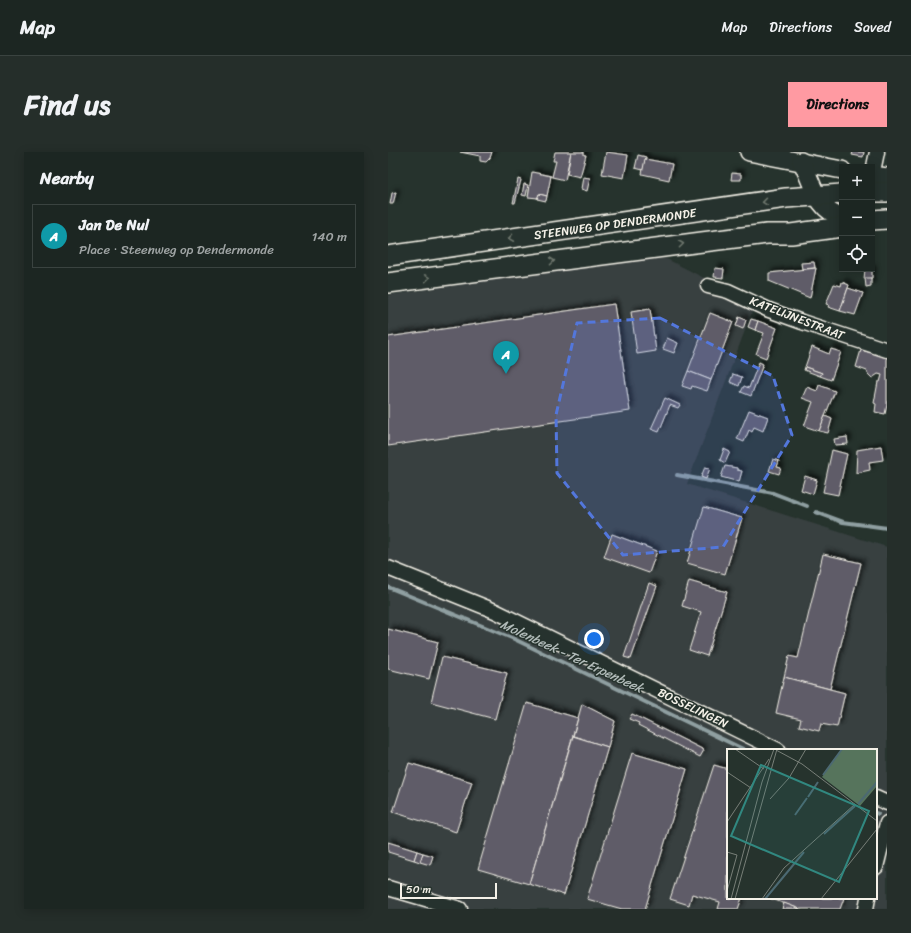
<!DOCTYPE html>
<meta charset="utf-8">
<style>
:root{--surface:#1c2622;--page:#252e2a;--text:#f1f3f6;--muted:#a0a5a5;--line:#3a4340;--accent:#ff9aa2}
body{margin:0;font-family:Sriracha,sans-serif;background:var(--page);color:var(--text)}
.controls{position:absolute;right:12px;top:12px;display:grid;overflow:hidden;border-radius:0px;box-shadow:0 2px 10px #0003}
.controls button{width:36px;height:36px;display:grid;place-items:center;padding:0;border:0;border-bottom:1px solid var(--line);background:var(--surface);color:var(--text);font:20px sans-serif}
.scale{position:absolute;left:12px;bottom:10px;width:97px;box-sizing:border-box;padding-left:4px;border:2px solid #f4f1e8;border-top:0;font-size:11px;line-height:14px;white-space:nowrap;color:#f4f1e8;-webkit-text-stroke:3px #26332d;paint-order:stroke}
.you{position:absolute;left:206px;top:487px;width:14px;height:14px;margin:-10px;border:3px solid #fff;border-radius:50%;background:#1a73e8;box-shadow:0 0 0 6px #1a73e833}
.badge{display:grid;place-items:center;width:26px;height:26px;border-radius:50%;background:var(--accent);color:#fff;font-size:13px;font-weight:700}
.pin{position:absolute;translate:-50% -33px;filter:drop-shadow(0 1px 2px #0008)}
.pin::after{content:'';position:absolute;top:21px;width:14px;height:12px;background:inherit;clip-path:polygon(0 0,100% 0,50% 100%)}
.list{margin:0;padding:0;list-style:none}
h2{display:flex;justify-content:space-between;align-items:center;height:52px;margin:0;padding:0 16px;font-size:17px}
h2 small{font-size:13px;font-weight:400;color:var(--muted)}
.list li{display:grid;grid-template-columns:26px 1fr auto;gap:12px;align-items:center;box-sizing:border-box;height:64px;margin:0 8px 8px;padding:0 8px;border:1px solid var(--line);border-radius:0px}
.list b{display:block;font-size:15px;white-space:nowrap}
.list p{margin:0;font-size:13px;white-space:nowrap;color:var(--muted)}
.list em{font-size:13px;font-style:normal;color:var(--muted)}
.icon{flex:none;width:22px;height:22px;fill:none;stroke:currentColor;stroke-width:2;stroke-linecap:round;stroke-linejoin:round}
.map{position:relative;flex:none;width:499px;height:757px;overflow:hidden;border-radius:0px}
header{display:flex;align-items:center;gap:24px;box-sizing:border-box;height:56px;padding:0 20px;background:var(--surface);border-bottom:1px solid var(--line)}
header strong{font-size:19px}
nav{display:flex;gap:22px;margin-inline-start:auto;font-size:14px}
.intro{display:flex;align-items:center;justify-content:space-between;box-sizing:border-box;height:96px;padding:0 24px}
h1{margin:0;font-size:28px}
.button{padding:10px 18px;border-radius:0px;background:var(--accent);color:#111;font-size:14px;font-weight:700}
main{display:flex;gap:24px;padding:0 24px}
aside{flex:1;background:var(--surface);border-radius:0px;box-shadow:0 2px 10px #0003}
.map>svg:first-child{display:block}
.built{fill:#373f3f;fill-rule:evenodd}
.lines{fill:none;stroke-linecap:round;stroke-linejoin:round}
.stream{stroke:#8f9fa1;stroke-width:4}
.building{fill:#5f5c68;stroke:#f4f1e8;filter:url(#shadow)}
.minor-casing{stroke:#f4f1e8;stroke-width:17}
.tertiary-casing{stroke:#f4f1e8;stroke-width:20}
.secondary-casing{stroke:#f4f1e8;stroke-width:22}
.minor{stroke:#26332d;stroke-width:14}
.tertiary{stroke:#26332d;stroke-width:17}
.secondary{stroke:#26332d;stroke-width:19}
.oneway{stroke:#6e766e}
.marked{fill:#5377dc;fill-opacity:0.2;stroke:#5377dc;stroke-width:3;stroke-dasharray:8 5;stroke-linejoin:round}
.labels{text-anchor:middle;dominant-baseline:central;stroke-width:3;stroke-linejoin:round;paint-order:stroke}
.street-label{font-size:12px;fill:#f4f1e8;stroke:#26332d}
.water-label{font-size:13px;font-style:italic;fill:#b1bbb9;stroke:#26332d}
.inset-river{fill:none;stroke:#4c6972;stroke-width:2}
.inset-road{fill:none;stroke:#787f78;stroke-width:1}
.view{fill:#318880;fill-opacity:0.15;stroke:#318880;stroke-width:2}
.inset-edge{fill:none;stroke:#f4f1e8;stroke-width:2}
</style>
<header>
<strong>Map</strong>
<nav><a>Map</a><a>Directions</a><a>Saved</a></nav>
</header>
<div class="intro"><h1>Find us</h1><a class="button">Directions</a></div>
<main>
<aside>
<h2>Nearby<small></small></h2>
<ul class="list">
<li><span class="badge" style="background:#0f9aa8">A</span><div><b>Jan De Nul</b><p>Place · Steenweg op Dendermonde</p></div><em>140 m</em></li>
</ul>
</aside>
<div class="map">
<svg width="499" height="757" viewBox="0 0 499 757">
<defs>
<filter id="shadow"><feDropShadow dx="3.5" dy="-3.5" stdDeviation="2" flood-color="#0009"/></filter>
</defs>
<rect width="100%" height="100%" fill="#26332d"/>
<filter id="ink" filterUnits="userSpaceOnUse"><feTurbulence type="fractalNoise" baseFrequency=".025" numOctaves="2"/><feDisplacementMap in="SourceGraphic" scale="8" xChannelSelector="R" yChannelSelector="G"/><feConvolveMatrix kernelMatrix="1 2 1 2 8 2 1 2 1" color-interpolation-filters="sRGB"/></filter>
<g filter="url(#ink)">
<path class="built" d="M 277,106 L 367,152 L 299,332 L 499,395 L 499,757 L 0,757 L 0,143 L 153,121 ZM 340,598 L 488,598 L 488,746 L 340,746 Z"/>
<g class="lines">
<g class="stream">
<polyline points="289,323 385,341 419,354"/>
<polyline points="428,360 455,370 499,376"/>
<polyline points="0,435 126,487 357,598"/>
<polyline points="488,661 490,662"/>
</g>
</g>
<g class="building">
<polygon points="72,0 104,0 102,6 98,10 92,9 92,4"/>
<polygon points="167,0 183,0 177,28 164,25 168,9 165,9"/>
<polygon points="183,0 196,0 196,3 198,3 192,25 179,22"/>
<polygon points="218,0 240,3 236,26 214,22"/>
<polygon points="465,0 476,0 475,5 464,3"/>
<polygon points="250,3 258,5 255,18 247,16"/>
<polygon points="257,7 284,12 281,28 254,22"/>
<polygon points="144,20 163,24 159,44 151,42 150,46 140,45"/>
<polygon points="344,21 353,22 353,28 343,28"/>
<polygon points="195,25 202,26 199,39 193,37"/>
<polygon points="130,27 133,28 127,51 125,51"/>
<polygon points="136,32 140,33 138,44 134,43"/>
<polygon points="8,40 5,52 2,52 4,41"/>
<polygon points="151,42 159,44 158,49 149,47"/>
<polygon points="426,110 427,116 414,117 413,111"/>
<polygon points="327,116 336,117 335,126 326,125"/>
<polygon points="428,116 422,146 381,129 381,121"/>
<polygon points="477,117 484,117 484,126 476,127"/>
<polygon points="477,126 483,126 483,134 478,135"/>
<polygon points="454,130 461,133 452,159 440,155 441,153 438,152 446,132 453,134"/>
<polygon points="460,136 475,141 467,163 452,159"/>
<polygon points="226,152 242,259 0,294 0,185"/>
<polygon points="262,157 268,199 249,202 243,160"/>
<polygon points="322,161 345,170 323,228 300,219"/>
<polygon points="351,165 358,168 355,177 348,174"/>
<polygon points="363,167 370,169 367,178 360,175"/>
<polygon points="370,169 389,176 378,206 368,202 376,181 367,178"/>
<polygon points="279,186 290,191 286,201 275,197"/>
<polygon points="424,195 441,202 443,197 453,200 443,228 432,224 434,221 417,215"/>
<polygon points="473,198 499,205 499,253 497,262 487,260 488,252 486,251 490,230 492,230 494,223 490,222 484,226 480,222 479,219 468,215"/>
<polygon points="371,210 375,212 363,244 353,240 356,234 361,236"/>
<polygon points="417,215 434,221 432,224 416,218"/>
<polygon points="300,219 323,228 319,239 304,234 303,237 294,234"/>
<polygon points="345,222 354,225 351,234 342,230"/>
<polygon points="431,233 447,239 431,279 416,274 425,250 414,246 419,235 429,239"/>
<polygon points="277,246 292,253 290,256 282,253 271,280 263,277"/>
<polygon points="361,258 380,265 375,279 366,275 364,280 361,278 356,290 349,287"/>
<polygon points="437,264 444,267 440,281 431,279"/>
<polygon points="459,285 460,292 447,293 446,287"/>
<polygon points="493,294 495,308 481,310 482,318 468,321 469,298"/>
<polygon points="336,297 342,300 337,311 332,308"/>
<polygon points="444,298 459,302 450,343 435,340"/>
<polygon points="385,307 391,309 389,315 393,316 391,322 381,319"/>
<polygon points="337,314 349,316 349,318 354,319 351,330 333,325"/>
<polygon points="317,315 322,316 318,327 313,325"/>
<polygon points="417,324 429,328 425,342 413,338"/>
<polygon points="316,355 354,366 337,422 299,411"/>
<polygon points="224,382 269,399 261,421 216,405"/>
<polygon points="435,402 473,411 442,537 396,525 401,504 410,506"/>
<polygon points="301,429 339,440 319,504 301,498 313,460 294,454"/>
<polygon points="261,431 269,434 243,507 236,505"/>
<polygon points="0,477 50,490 41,527 0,517"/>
<polygon points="54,505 119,521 107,567 43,550"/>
<polygon points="396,525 457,541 449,575 433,572 431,579 411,574 413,567 388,561"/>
<polygon points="139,551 190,566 141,732 90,717"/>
<polygon points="194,552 227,569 220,595 185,584"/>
<polygon points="244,562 316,598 312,605 250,573 251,571 241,567"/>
<polygon points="185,584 220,595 176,743 141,732"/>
<polygon points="244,601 299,617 257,757 234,757 199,747"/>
<polygon points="21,611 84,630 68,680 5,660"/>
<polygon points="326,613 340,617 340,746 354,746 350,757 330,757 332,750 304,742 301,753 282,747"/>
<polygon points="0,690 29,699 26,708 0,700"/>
<polygon points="29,699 35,701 32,710 26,708"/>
<polygon points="35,701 45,704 42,713 32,710"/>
<polygon points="381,746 456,746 452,757 412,757"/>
<polygon points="396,751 412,757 394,757"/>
</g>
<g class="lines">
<defs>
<g id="minor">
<polyline points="484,24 489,0"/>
<polyline points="320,134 340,139 381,158 414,170 499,198"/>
<polyline points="0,416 107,459 390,598"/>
<polyline points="488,646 499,651"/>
<polyline points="488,715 499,671"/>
<polyline points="0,736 72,757"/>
<polyline points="478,757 480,746"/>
</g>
<g id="tertiary">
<polyline points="361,0 454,18"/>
<path d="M 413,9 C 425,29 427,58 454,65"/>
<polyline points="484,23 499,25"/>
</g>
<g id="secondary">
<polyline points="484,40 499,40"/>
<polyline points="484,68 499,67"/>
<polyline points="0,104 398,46 454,42"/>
<polyline points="0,131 314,90 379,82 403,82 454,75"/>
</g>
</defs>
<use href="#minor" class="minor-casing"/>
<use href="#tertiary" class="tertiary-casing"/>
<use href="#secondary" class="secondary-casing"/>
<use href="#minor" class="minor"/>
<use href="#tertiary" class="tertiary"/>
<use href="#secondary" class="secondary"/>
</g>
<defs><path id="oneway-chevron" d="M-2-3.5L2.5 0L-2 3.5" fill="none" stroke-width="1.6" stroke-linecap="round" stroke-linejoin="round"/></defs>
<g class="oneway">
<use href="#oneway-chevron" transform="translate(377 50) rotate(172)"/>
<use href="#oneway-chevron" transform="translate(123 86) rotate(172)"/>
<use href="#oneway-chevron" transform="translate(293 92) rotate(-7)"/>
<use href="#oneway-chevron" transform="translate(164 109) rotate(-7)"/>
<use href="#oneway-chevron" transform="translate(39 126) rotate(-8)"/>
</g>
</g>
<path class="marked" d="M 272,166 L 385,224 L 404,283 L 335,395 L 235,403 L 169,321 L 168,263 L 189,171 Z"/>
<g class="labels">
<g class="street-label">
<text transform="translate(227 72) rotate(-8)">STEENWEG OP DENDERMONDE</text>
<text transform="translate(409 166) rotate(21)">KATELIJNESTRAAT</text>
<text transform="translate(305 556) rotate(26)">BOSSELINGEN</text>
</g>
<g class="water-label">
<text transform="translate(184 504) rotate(25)">Molenbeek - Ter Erpenbeek</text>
</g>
</g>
<g transform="translate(339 597)">
<rect width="150" height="150" fill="#26332d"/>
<path d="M 115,0 L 150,0 L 150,37 L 133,57 L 95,28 Z" fill="#56745c"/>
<path class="inset-river" d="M 96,26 L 115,0M 81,48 L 91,33M 131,55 L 150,33M 68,66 L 80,49M 97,85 L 128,57M 38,150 L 77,103"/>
<path class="inset-road" d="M 8,0 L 37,20M 49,1 L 75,15 L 150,72M 0,23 L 24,39M 43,50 L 62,29 L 79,0M 0,73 L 42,10M 0,103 L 10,106 L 0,142M 4,150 L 35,33 L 47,0M 8,150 L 50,0M 35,150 L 57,119 L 128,55M 94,150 L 150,80"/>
<path class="view" d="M 34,16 L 142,62 L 112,133 L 4,87 Z"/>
<rect width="150" height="150" class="inset-edge"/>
</g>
</svg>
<div class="controls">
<button>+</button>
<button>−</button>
<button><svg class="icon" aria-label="locate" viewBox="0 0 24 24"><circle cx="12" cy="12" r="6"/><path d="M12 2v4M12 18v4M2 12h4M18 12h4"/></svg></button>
</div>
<div class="scale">50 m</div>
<div class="you"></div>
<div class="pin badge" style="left:118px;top:222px;background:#0f9aa8">A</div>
</div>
</main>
